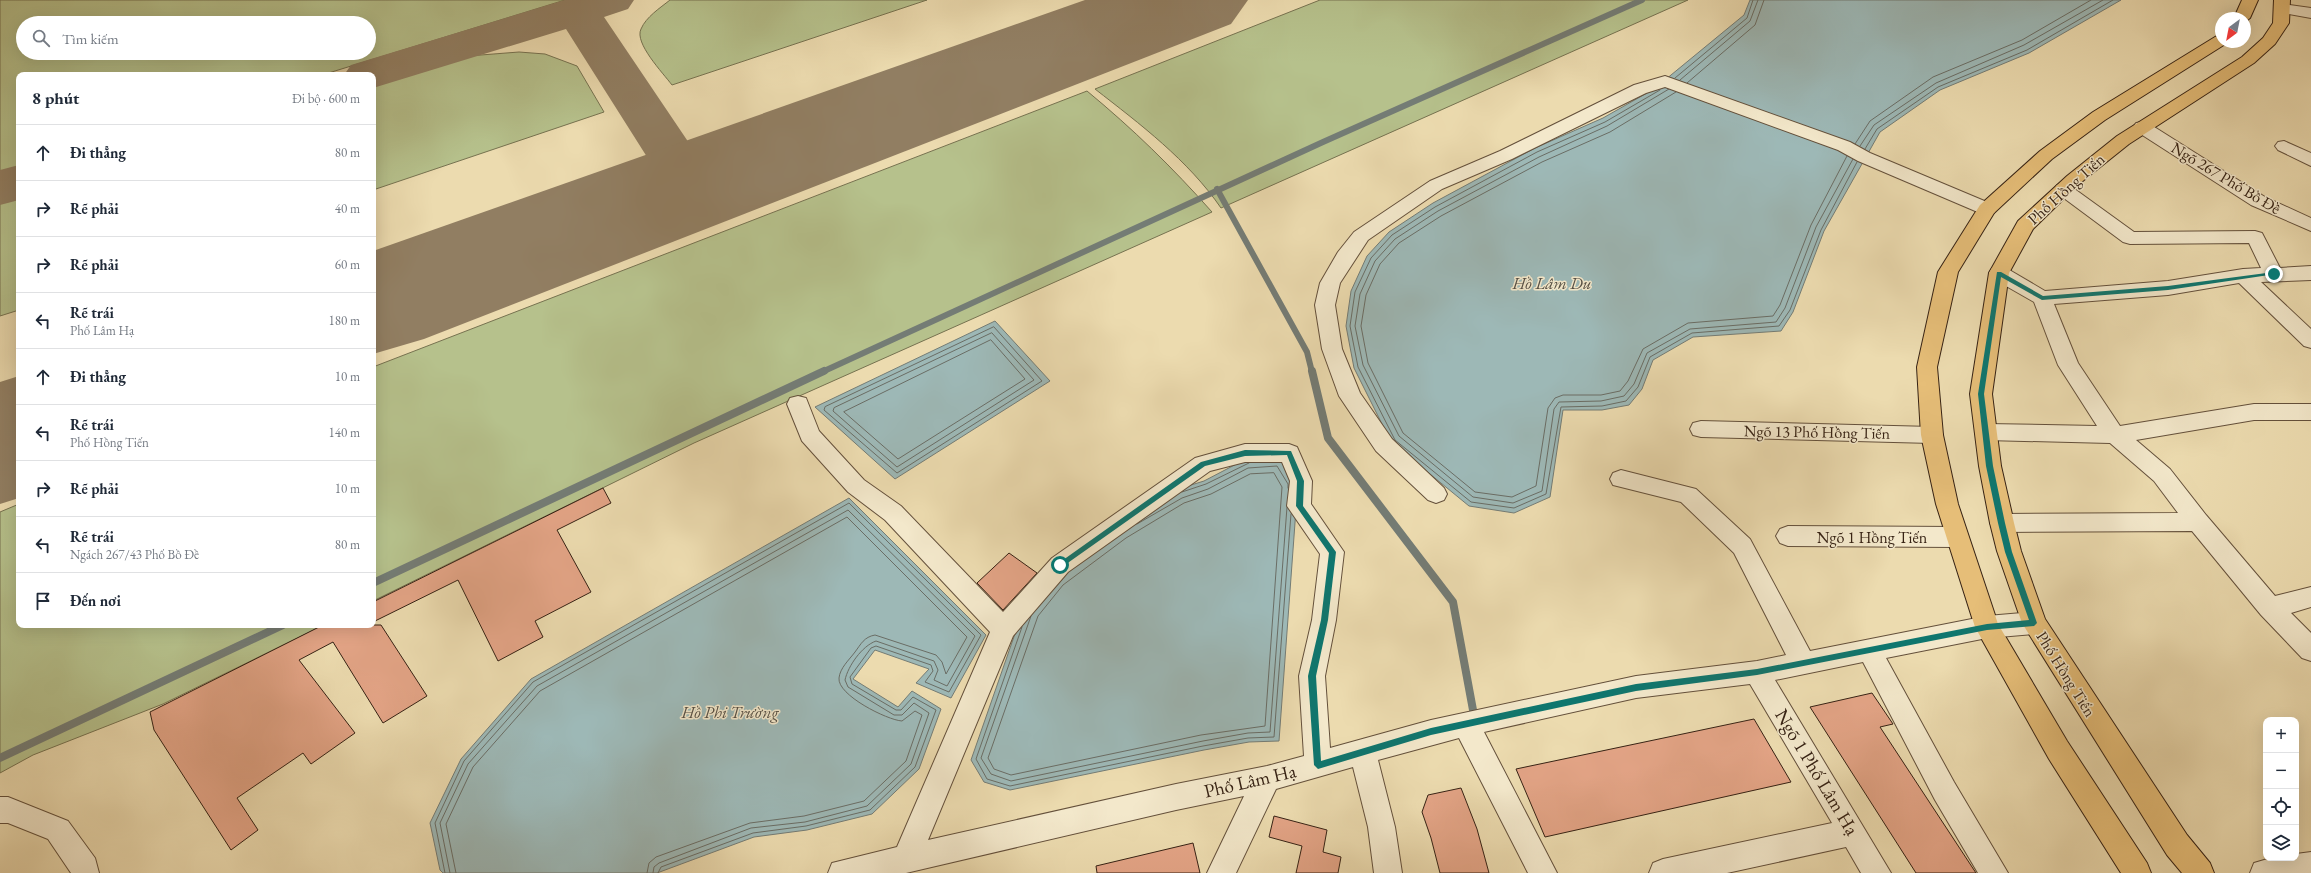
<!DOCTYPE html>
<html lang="vi">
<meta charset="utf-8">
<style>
:root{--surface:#fff;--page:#f6f6f7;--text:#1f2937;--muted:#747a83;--line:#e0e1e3}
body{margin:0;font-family:"EB Garamond",serif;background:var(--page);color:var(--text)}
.controls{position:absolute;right:12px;bottom:12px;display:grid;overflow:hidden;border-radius:8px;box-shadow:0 4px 16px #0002}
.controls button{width:36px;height:36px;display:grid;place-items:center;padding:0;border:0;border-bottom:1px solid var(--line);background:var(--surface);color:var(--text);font:20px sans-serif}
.compass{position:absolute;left:2215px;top:12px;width:36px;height:36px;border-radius:50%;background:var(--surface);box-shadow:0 4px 16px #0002;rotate:212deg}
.stop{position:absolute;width:12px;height:12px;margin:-9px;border:3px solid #0f766e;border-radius:50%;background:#fff}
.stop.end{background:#0f766e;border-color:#fff;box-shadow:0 1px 4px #0008}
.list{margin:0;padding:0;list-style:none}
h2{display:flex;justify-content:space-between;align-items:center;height:52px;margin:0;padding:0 16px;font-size:17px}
h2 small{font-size:13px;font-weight:400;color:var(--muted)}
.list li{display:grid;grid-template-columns:26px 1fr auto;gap:12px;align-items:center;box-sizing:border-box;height:56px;padding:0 16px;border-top:1px solid var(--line)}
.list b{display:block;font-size:15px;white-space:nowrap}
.list p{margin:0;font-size:13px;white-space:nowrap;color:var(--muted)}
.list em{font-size:13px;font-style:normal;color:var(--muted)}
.icon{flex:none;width:22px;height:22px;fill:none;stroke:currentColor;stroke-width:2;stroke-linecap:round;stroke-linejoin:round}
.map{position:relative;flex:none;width:2311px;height:873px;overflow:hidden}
.search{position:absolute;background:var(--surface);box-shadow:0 4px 16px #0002;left:16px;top:16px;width:360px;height:44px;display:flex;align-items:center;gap:10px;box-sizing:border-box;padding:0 14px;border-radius:22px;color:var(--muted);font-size:15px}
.panel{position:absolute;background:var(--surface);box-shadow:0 4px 16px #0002;left:16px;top:72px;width:360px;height:556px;border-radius:8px}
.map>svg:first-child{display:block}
.green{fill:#b6c18c;stroke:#767250;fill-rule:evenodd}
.water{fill:#9db8b6;stroke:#747c75}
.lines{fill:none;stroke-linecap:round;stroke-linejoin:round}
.shore{stroke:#6a6d65;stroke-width:1}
.stream-far1{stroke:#747c75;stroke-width:6}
.stream{stroke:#747c75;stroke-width:8}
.taxiway{fill:#917e62;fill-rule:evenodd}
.runway{fill:#917e62;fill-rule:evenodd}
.building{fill:#e3a486;stroke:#362214}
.minor-casing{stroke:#64503b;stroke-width:2}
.major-casing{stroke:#362214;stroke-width:2}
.minor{fill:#f3e8cb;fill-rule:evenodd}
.major{fill:#e6be78;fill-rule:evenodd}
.route{fill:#0f766e}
.labels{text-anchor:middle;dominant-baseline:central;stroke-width:3;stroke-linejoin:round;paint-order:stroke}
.street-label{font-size:16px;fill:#362214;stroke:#f3e8cb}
.water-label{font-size:17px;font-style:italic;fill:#554f45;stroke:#f3e8cb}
.near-street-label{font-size:19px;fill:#362214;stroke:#f3e8cb}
</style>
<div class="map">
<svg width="2311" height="873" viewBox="0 0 2311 873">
<rect width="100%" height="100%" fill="#ecdbaf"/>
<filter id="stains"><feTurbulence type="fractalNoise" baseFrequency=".005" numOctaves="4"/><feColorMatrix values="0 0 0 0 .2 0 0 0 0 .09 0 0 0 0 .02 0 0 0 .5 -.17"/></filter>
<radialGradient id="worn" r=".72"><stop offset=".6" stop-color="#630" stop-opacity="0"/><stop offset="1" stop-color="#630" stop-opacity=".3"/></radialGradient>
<g class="green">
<path d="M 0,0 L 565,0 L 322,75 L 19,75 L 19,169 L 0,175 ZM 23,23 L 369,23 L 369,53 L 23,53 Z"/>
<path d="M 670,0 L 927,0 L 672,85 C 663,73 634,43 641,29 C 646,17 660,8 670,0 Z"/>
<path d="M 1320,0 L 1688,0 L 1221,208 C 1188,160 1140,124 1095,89 Z"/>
<polygon points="519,52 545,54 577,66 604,112 373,190 373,84 468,56"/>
<path d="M 1087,91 C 1133,129 1172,167 1212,212 L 694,443 L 373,601 L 373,367 Z"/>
<polygon points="19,197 19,310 0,316 0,203"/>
<polygon points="19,504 19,625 324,625 163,704 33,755 0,773 0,512"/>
</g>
<g class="water">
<polygon points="1750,0 2121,0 2029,53 1940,90 1880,132 1824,231 1793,312 1781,331 1693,337 1653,360 1642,389 1629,405 1602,410 1563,410 1550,497 1514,513 1469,506 1391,442 1354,368 1346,326 1351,291 1367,256 1389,232 1433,203 1535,148 1603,118 1654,89 1744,15"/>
<polygon points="995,321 1050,381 895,479 815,407"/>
<polygon points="1282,457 1298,482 1279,741 1249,742 1204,750 1010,790 984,782 971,760 1024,608 1052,574 1178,489 1204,481 1246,459"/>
<polygon points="849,498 986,635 951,698 916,683 929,669 875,650 853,679 898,707 912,691 941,709 919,769 872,814 807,830 754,837 657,873 443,873 440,870 430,823 461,759 531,679"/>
</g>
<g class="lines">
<g class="shore">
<polyline points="1675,78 1747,18 1753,0"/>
<polyline points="1680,80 1750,21 1758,0"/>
<polyline points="1687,83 1755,25 1764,0"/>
<polyline points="1669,89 1607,126 1539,157 1438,211 1395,239 1375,261 1360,294 1355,326 1363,365 1399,436 1473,497 1513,503 1542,491 1554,409 1559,402 1601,401 1624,396 1634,384 1647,353 1690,329 1776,322 1785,308 1816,227 1853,159"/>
<polyline points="1660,90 1605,122 1537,152 1435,207 1392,235 1371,258 1355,292 1350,326 1358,367 1395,440 1471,502 1514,508 1546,494 1561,407 1602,406 1626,401 1638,387 1650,357 1692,333 1779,326 1790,310 1821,230 1857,162"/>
<polyline points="1676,92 1610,132 1542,162 1441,216 1399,243 1380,264 1366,295 1361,326 1368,363 1403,433 1475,492 1512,497 1536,486 1548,408 1555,398 1563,395 1601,395 1620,391 1628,381 1643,349 1688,323 1773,316 1780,305 1811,225 1847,156"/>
<polyline points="1855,144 1870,121 1933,77 2022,40 2091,0"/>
<polyline points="1860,146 1874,125 1936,83 2024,45 2103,0"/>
<polyline points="1865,149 1877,129 1938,87 2027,50 2113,0"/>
<polygon points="994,327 1042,381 897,473 824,410 825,407"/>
<polygon points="992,333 1034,380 897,467 833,411 834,408"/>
<polygon points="991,340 1025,379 898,459 844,412"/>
<polygon points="1274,473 1282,487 1265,726 1201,735 1011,775 994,769 988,758 1038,616 1063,585 1126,538 1184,503 1211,494 1250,474"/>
<polyline points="1182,492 1206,484 1249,463"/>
<polyline points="1137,524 1182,498 1208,489 1248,468 1277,466 1288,484 1288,488"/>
<polyline points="1031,616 981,758 991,774 1011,781 1203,741 1248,733 1270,732 1287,507"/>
<polyline points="1022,627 976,759 987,779 1010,786 1203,746 1248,738 1274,737 1291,514"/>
<polyline points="445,873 435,823 464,761 533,682 849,503 981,635 949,692 925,682 933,671 931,665 876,646 871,648 850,677 852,684 896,710 901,710 913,697 936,710 915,767 870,810 806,826 753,833 661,867 658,873"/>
<path d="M 450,873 L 440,823 L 468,764 L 537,686 L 848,510 L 975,636 L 947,686 L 934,680 L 938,670 L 934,661 L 876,641 C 862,646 848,666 845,680 L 848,687 L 894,715 L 902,715 L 914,703 L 929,713 L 911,764 L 867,806 L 805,822 L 751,828 L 659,863 L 654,867 L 653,873"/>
<path d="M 456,873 L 446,824 L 473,767 L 540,691 L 847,517 L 967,637 L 946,674 L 942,662 L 936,655 L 875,635 C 864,637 861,644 855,652 C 849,660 840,668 839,678 C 837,695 887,720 902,721 L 915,711 L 922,715 L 906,761 L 864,801 L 804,816 L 750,823 L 656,857 L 649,863 L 647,873"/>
</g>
<g class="stream-far1">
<polyline points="1217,189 1307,352 1312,372"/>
<polyline points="822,372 1323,142 1642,0"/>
</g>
<g class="stream">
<polyline points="1312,371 1328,438 1453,602 1473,710"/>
<polyline points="373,583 824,371"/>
<polyline points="0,758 283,625"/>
</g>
<g class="taxiway">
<polygon points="565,0 634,0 628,9 604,17 718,186 711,198 692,203 673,198 566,29 373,88 373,75 344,75 351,65"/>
<polygon points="19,165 19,200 0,205 0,170"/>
</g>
<g class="runway">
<polygon points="1085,0 1248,0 1231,24 424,339 373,354 373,251"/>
<polygon points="19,376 19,498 0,504 0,382"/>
</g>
</g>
<g class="building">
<polygon points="603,488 611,503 557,530 591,592 535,621 543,637 498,661 458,580 373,622 373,602"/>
<polygon points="1009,553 1037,573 1003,610 977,583"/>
<polygon points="323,625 381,625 427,696 383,723 333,642 299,660 355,733 311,764 303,753 237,798 258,830 231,850 154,730 150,712"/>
<polygon points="1872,693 1893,724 1880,727 1976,873 1916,873 1810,707"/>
<polygon points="1754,719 1791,782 1545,837 1516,769"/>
<polygon points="1461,788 1477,829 1489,873 1440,873 1431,838 1422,812 1428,795"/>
<polygon points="1274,816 1327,830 1323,852 1341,857 1338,873 1296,873 1302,846 1269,837"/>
<polygon points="1193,843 1200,873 1097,873 1096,866"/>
</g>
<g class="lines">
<defs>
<g id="minor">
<polygon points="2283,4 2311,8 2311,18 2277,12 2275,9 2277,6"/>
<polygon points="1665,76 1850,142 1870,153 1994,205 1996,209 1994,213 1987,215 1980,213 1858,161 1838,150 1665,87 1646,93 1512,159 1442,189 1368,240 1340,283 1335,305 1342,349 1360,393 1392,439 1444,488 1447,494 1444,500 1436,503 1428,500 1376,451 1339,396 1322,349 1315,305 1320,283 1338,252 1354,232 1430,181 1500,151 1634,85"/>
<polygon points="2142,122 2148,123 2265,197 2311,218 2311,231 2251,205 2136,131 2133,127 2136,123"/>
<polygon points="2284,141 2311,153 2311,166 2278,150 2275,146 2278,142"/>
<polygon points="2063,183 2069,185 2134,232 2255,231 2262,233 2280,268 2311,266 2311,280 2261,282 2311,329 2311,348 2304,346 2239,283 2168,295 2054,304 2078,363 2120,426 2254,404 2311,404 2311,420 2254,420 2136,440 2170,469 2206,515 2275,596 2311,587 2311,607 2291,613 2311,633 2311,661 2302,658 2261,615 2192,531 2002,532 1994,530 1990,523 1994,516 2002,514 2178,513 2154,481 2110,443 1986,440 1978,438 1975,432 1978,426 1986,424 2097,426 2058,365 2034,302 1992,278 1989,273 1992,268 1999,266 2006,268 2045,291 2168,281 2243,269 2261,268 2249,243 2130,244 2123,242 2057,193 2054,189 2057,185"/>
<path d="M 798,396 L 806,398 L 819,431 L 864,480 L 901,506 L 1003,612 L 1052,558 L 1195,458 L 1245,444 L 1289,444 L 1297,447 L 1312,481 L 1311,504 L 1344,552 L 1336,620 L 1325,676 L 1330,748 L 1431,720 L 1636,676 L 1757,661 L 1786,655 L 1734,553 L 1681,502 L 1613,485 L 1610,479 L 1613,473 L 1621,470 L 1696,489 L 1750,539 L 1810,651 L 1987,616 L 2034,612 L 2043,615 L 2046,623 L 2043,631 L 2034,634 L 1987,638 L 1886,658 L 1954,782 L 2008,873 L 1978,873 L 1935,800 L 1863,662 L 1775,680 L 1891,873 L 1861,873 L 1846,847 L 1727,873 L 1649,873 L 1653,863 L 1663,859 L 1832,823 L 1750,684 L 1636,698 L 1484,732 L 1557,873 L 1528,873 L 1459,738 L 1378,760 L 1395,827 L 1402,873 L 1374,873 L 1368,827 L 1353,767 L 1276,789 L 1236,873 L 1207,873 L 1244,796 L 1176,810 L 906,873 L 828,873 L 832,863 L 897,847 L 990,632 L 885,520 L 848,492 L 802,441 L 787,404 L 790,398 ZM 1245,462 L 1282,462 L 1290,481 L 1287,506 L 1320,554 L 1312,620 L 1299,676 L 1304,756 L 1267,766 L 1176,784 L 928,840 L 1013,636 L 1068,572 L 1210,471 Z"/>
<polygon points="1701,421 1932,427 1940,429 1943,435 1940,441 1932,443 1701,437 1693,435 1690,429 1693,423"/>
<polygon points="1788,526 1956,527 1964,530 1968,537 1964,544 1956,547 1788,546 1780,543 1776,536 1780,529"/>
<polygon points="0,797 8,797 68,821 95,858 99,873 71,873 48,839 8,823 0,823"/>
<polygon points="2311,852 2311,873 2250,873 2254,863 2271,858 2296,858 2296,854"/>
</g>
<g id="major">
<polygon points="2242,0 2258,0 2250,18 2245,22 2245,18 2234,18"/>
<polygon points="2274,0 2290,0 2289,23 2275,44 2254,63 2129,144 2079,184 2033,229 2009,273 1992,394 2001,466 2014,523 2021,551 2045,619 2187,835 2210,863 2214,873 2182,873 2167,855 2022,623 1997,551 1990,523 1979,466 1970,394 1989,273 2018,221 2067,176 2117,136 2242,57 2263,38 2273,23"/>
<polygon points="2221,35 2221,42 2228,42 2227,43 2105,120 2052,159 1994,213 1958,272 1937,367 1943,435 1958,504 1998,624 2067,741 2147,863 2151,873 2121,873 2049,759 1975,627 1936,504 1921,435 1917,367 1938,272 1980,205 2040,151 2093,112 2215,37"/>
</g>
</defs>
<use href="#minor" class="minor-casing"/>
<use href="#major" class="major-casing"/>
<use href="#minor" class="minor"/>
<use href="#major" class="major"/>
</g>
<polygon class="route" points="1997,272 2001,272 2043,296 2168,286 2274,272 2276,274 2168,290 2042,300 2001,277 1984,394 1993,466 2005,523 2012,552 2037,623 2034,626 1987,630 1757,675 1636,691 1431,735 1318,769 1314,765 1308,676 1321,620 1329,553 1296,506 1297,481 1287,455 1245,456 1205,466 1062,567 1060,568 1056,565 1201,462 1245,450 1291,451 1304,481 1303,506 1336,552 1328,620 1316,676 1321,761 1431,728 1636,684 1757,669 1987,624 2029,620 2005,552 1998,523 1986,466 1978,394"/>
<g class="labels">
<g class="street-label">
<text transform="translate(2226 178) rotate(31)">Ngõ 267 Phố Bồ Đề</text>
<text transform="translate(2066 189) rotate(-42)">Phố Hồng Tiến</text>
<text transform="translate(1817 432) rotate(1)">Ngõ 13 Phố Hồng Tiến</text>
<text x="1872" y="537">Ngõ 1 Hồng Tiến</text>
<text transform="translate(2066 674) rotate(58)">Phố Hồng Tiến</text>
</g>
<g class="water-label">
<text x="1552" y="283">Hồ Lâm Du</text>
<text x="730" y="712">Hồ Phi Trường</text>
</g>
<g class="near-street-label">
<text transform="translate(1817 772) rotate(59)">Ngõ 1 Phố Lâm Hạ</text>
<text transform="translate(1250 781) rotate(-13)">Phố Lâm Hạ</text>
</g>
</g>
<rect width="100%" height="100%" filter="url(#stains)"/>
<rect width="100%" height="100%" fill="url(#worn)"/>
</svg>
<div class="controls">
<button>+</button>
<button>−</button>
<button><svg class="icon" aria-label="locate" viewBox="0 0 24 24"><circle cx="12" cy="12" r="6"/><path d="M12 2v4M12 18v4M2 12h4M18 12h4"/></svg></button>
<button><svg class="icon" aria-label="layers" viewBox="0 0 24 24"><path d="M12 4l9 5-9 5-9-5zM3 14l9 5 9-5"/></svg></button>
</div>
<svg class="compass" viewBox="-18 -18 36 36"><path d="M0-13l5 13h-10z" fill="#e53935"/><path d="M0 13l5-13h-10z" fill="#747a83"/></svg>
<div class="stop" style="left:1060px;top:565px"></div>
<div class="stop end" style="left:2274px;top:274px"></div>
<div class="search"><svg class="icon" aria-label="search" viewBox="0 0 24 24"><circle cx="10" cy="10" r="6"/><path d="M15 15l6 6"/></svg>Tìm kiếm</div>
<section class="panel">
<h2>8 phút<small>Đi bộ · 600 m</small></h2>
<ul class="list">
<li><svg class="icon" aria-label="ahead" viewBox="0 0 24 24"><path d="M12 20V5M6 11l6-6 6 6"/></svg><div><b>Đi thẳng</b></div><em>80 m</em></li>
<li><svg class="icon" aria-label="right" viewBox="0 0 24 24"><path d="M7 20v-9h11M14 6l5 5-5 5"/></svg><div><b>Rẽ phải</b></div><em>40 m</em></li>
<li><svg class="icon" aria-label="right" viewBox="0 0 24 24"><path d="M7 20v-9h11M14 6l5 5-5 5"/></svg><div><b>Rẽ phải</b></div><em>60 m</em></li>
<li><svg class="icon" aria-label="left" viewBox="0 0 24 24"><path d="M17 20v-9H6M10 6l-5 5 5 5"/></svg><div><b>Rẽ trái</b><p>Phố Lâm Hạ</p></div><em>180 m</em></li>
<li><svg class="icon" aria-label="ahead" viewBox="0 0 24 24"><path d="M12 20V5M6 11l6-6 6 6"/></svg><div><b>Đi thẳng</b></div><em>10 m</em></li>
<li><svg class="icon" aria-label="left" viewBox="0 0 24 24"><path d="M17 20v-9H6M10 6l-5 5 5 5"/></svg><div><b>Rẽ trái</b><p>Phố Hồng Tiến</p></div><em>140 m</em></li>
<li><svg class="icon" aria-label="right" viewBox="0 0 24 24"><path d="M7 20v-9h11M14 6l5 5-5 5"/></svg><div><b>Rẽ phải</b></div><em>10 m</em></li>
<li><svg class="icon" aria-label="left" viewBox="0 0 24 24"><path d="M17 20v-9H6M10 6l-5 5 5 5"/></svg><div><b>Rẽ trái</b><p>Ngách 267/43 Phố Bồ Đề</p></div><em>80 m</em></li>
<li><svg class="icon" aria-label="arrive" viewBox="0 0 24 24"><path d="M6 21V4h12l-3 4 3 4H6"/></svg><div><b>Đến nơi</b></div></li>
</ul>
</section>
</div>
